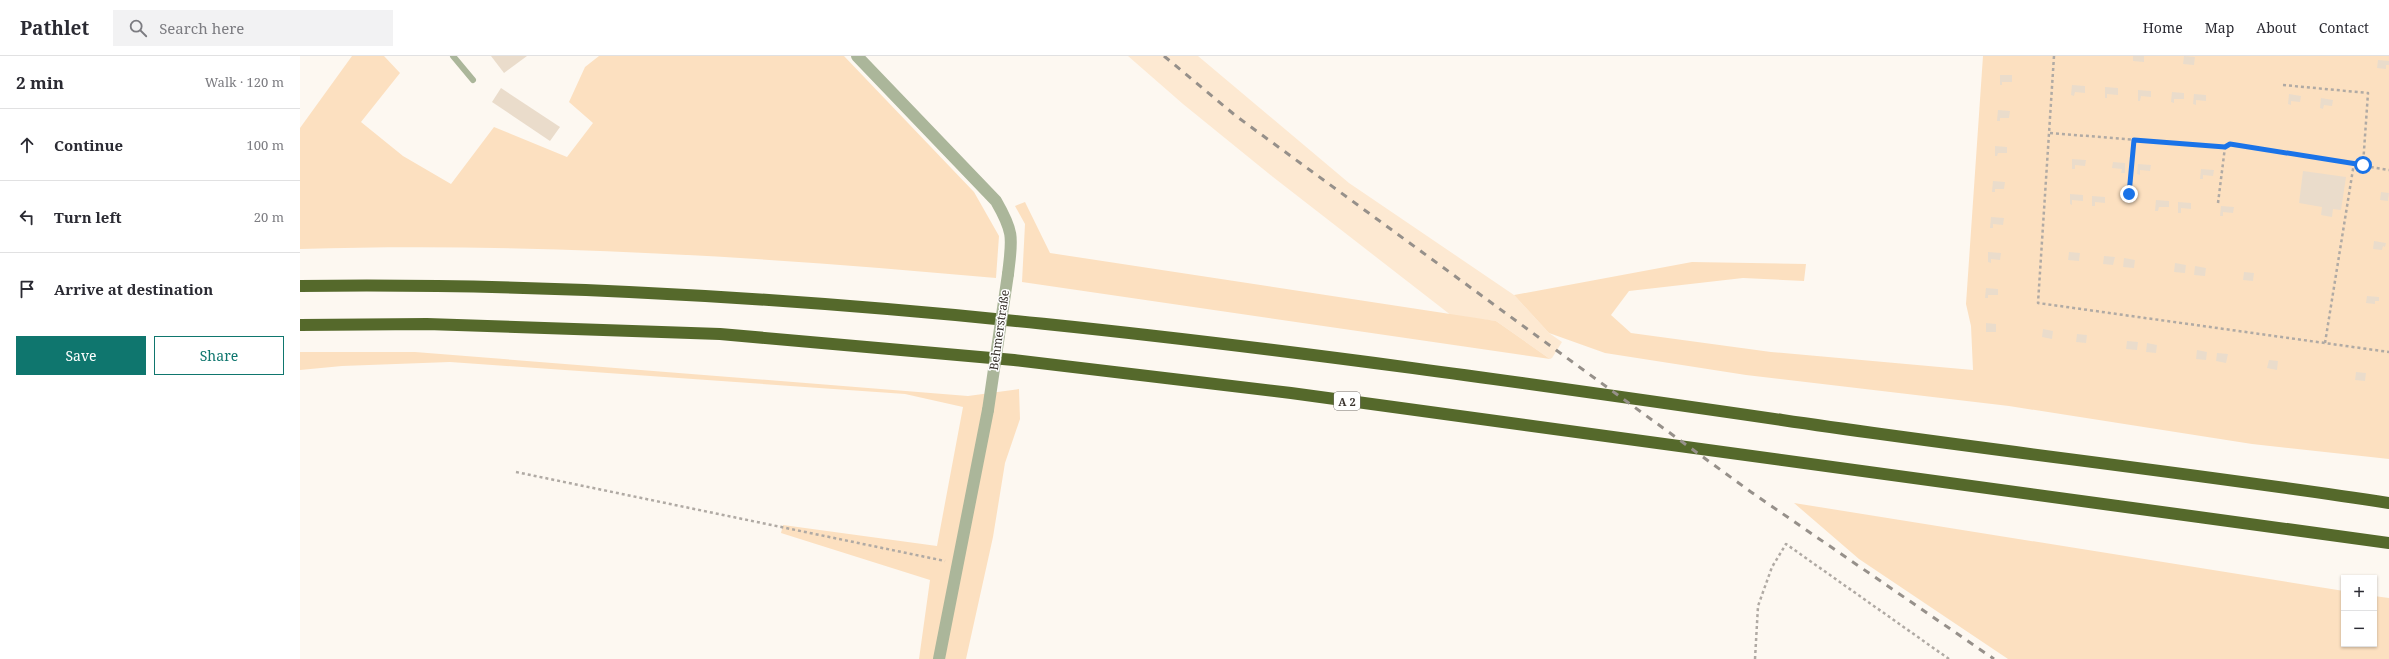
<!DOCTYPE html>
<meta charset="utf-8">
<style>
:root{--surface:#fff;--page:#f2f2f3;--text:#2b2b33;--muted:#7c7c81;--line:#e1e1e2;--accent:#0f766e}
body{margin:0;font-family:"Noto Serif",serif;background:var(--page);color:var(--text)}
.controls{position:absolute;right:12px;bottom:12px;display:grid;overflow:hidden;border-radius:0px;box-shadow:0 1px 3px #0004}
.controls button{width:36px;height:36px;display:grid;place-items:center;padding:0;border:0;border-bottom:1px solid var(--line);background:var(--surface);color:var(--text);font:20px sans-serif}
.stop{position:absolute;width:12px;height:12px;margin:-9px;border:3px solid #1a73e8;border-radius:50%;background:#fff}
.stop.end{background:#1a73e8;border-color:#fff;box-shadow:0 1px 4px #0008}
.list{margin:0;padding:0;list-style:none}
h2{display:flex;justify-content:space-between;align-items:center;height:52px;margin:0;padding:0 16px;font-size:17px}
h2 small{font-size:13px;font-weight:400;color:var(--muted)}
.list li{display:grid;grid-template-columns:26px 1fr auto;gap:12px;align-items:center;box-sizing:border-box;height:72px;padding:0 16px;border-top:1px solid var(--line)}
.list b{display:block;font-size:15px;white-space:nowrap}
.list em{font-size:13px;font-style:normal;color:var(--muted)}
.actions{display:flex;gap:8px;padding:12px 16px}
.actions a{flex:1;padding:9px 0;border:1px solid var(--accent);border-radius:0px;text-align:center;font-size:14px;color:var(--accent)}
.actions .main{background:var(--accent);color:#fff}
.icon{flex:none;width:22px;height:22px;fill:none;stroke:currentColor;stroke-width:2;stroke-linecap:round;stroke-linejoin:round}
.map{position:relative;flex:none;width:2089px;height:603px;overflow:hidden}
header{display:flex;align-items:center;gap:24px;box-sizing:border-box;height:56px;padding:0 20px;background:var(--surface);border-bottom:1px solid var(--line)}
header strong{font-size:19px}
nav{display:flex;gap:22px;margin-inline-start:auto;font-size:14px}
.search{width:280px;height:36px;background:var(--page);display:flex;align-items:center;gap:10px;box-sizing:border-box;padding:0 14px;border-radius:0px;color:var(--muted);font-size:15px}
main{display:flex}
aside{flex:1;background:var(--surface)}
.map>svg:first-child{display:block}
.built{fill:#fde9d2}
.green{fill:#fce0c0}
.building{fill:#eadccb}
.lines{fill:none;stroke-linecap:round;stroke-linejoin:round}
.path{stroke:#b0aaa4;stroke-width:2.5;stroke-dasharray:3 3;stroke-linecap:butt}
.lane{stroke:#abb69a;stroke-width:6}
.street{stroke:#abb69a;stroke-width:12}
.highway{stroke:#55692b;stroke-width:12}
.rail{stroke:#96908a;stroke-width:3;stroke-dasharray:7 7;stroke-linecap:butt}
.street-bridge{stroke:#abb69a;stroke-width:12}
.route{stroke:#1a73e8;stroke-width:5}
.labels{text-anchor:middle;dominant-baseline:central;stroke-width:3;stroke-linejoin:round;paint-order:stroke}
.shield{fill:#fff;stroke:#75716d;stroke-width:1}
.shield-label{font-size:11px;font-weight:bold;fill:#3a342e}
.street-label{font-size:12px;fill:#3a342e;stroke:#fff}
</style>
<header>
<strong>Pathlet</strong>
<div class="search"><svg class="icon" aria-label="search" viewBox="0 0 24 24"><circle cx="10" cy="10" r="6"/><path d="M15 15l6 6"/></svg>Search here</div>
<nav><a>Home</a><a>Map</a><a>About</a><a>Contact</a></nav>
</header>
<main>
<aside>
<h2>2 min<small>Walk · 120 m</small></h2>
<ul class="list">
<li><svg class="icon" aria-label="ahead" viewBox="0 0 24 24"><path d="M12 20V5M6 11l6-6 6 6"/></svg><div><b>Continue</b></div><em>100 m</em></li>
<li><svg class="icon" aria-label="left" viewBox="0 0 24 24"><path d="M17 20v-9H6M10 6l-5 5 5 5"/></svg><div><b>Turn left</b></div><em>20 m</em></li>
<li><svg class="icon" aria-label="arrive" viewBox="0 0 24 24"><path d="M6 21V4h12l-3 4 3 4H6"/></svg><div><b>Arrive at destination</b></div></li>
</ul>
<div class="actions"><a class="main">Save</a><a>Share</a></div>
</aside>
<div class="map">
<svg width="2089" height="603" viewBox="0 0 2089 603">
<rect width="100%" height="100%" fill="#fdf8f1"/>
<polygon class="built" points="828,0 898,0 1049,127 1214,239 1249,277 1262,286 1252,302 1250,303 1196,265 1152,260 973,121 883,48"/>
<g class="green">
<path d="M 52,0 L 84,0 L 100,17 L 61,66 L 103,100 L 151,128 L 194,71 L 267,101 L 293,67 L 269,46 L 285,11 L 299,0 L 544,0 L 674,136 L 699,180 L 696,222 C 465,201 232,186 0,193 L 0,72 Z"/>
<polygon points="1683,0 2089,0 2089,403 1952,388 1709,350 1446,319 1305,297 1249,277 1214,239 1392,206 1506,208 1504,225 1443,222 1329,235 1311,259 1331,277 1471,296 1673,314 1671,270 1666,248"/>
<polygon points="725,146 750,197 1196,265 1250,303 722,226 725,168 715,150"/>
<polygon points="0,296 115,296 668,340 719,333 720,363 705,407 693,481 666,603 619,603 630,524 481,477 483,469 637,490 663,351 605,338 150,306 42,310 0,314"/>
<polygon points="1494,447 2044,535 2044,588 2074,588 2074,540 2089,542 2089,603 1708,603 1559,503"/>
</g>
<g class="building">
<polygon points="191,0 227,0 204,17"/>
<polygon points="1833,0 1844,0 1844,6 1833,5"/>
<polygon points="1884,0 1895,1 1894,9 1883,8"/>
<polygon points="2078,4 2089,5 2089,9 2086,9 2086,13 2077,12"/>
<polygon points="1700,19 1712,19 1712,26 1702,26 1702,29 1700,29"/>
<polygon points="1772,29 1785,30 1785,37 1775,36 1774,40 1771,39"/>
<polygon points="1805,31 1818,32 1818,39 1807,38 1807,42 1805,42"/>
<polygon points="201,32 260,71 250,85 192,46"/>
<polygon points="1838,34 1851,35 1851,41 1841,40 1840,45 1838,45"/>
<polygon points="1872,36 1884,37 1884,43 1874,43 1874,47 1871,46"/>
<polygon points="1894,38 1906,39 1906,45 1896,44 1896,49 1893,48"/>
<polygon points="1989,38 2001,40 2000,46 1991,45 1991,49 1988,48"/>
<polygon points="2021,42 2033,44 2032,50 2024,49 2023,53 2020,52"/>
<polygon points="1698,54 1710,55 1709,62 1700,62 1700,65 1697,65"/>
<polygon points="1695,90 1707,91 1707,97 1698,97 1697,100 1695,100"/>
<polygon points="1772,103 1786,104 1785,110 1775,109 1775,113 1772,113"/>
<polygon points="1813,106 1825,107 1825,117 1821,117 1822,113 1812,112"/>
<polygon points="1838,108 1851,109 1850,115 1840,114 1840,119 1837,118"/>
<polygon points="1901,113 1914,114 1913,120 1903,119 1903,123 1900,123"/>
<polygon points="2003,115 2046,121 2041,154 2033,153 2032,161 2021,159 2022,151 1999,147"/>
<polygon points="1693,125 1705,126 1704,133 1695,133 1695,136 1692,136"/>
<polygon points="2081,136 2089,137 2088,145 2080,144"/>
<polygon points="1770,138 1783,139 1783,145 1772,144 1772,149 1770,148"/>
<polygon points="1792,140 1805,141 1805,147 1795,146 1795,150 1792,150"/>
<polygon points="1856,144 1869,145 1869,151 1859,151 1858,155 1855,155"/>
<polygon points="1878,146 1891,147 1891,153 1881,152 1881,157 1878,157"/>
<polygon points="1921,150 1934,151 1933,157 1923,156 1923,160 1920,160"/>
<polygon points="1691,161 1704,162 1703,169 1693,168 1693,172 1690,172"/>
<polygon points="2074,185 2086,187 2085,191 2083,190 2082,194 2073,193"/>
<polygon points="1688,196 1701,197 1700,204 1691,203 1691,207 1688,206"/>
<polygon points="1769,196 1780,197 1779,205 1768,204"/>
<polygon points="1804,200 1815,201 1813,209 1803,208"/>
<polygon points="1824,202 1835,204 1834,212 1823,211"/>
<polygon points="1875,207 1886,209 1885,217 1874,216"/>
<polygon points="1895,210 1906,212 1905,220 1894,219"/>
<polygon points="1944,216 1954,217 1953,225 1943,224"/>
<polygon points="1686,232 1698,233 1698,239 1688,239 1688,242 1685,242"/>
<polygon points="2067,240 2079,241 2079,245 2075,245 2075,248 2066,247"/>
<polygon points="1686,267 1696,268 1696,276 1686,276"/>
<polygon points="1743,273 1753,275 1752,283 1742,281"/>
<polygon points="1777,278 1787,279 1786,287 1776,286"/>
<polygon points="1827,285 1838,286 1837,294 1826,293"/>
<polygon points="1847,287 1857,289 1856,297 1846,296"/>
<polygon points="1897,294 1907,296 1906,304 1896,303"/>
<polygon points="1917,297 1928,298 1926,307 1916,305"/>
<polygon points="1969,304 1978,305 1977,314 1967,312"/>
<polygon points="2056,316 2066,317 2065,325 2055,324"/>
</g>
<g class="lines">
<g class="path">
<polyline points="1754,0 1738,247 2089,296"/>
<polyline points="1983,29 2068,37 2063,109"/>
<polyline points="1750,77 1925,91 1930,88 2089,114"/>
<polyline points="1829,138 1834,84"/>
<polyline points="1918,147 1925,91"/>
<polyline points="2025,287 2054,107"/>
<polyline points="216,416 645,505"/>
<polyline points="1455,603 1458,550 1472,511 1486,488 1649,603"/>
</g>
<polyline class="lane" points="153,0 173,24"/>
<g class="street">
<path d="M 557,0 L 696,145 C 715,178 712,183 708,218"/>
<polyline points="639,603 688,354"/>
</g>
<g class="highway">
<path d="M 0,230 C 497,223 991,293 1482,364 C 1684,394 1887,416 2089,447"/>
<polyline points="0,269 127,268 420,278 714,304 991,337 2089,487"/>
</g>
<polyline class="rail" points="864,0 936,60 1256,294 1451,436 1694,603"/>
<polyline class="street-bridge" points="688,354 708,218"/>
</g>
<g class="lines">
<polyline class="route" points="1829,138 1834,84 1925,91 1930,88 2063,109"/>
</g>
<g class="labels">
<rect class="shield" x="1034" y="336" width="26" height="18" rx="3"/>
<g class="shield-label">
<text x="1047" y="345">A 2</text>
</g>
<g class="street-label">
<text transform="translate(699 274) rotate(-82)">Behmerstraße</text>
</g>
</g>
</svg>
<div class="controls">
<button>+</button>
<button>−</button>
</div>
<div class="stop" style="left:2063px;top:109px"></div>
<div class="stop end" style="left:1829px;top:138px"></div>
</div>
</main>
